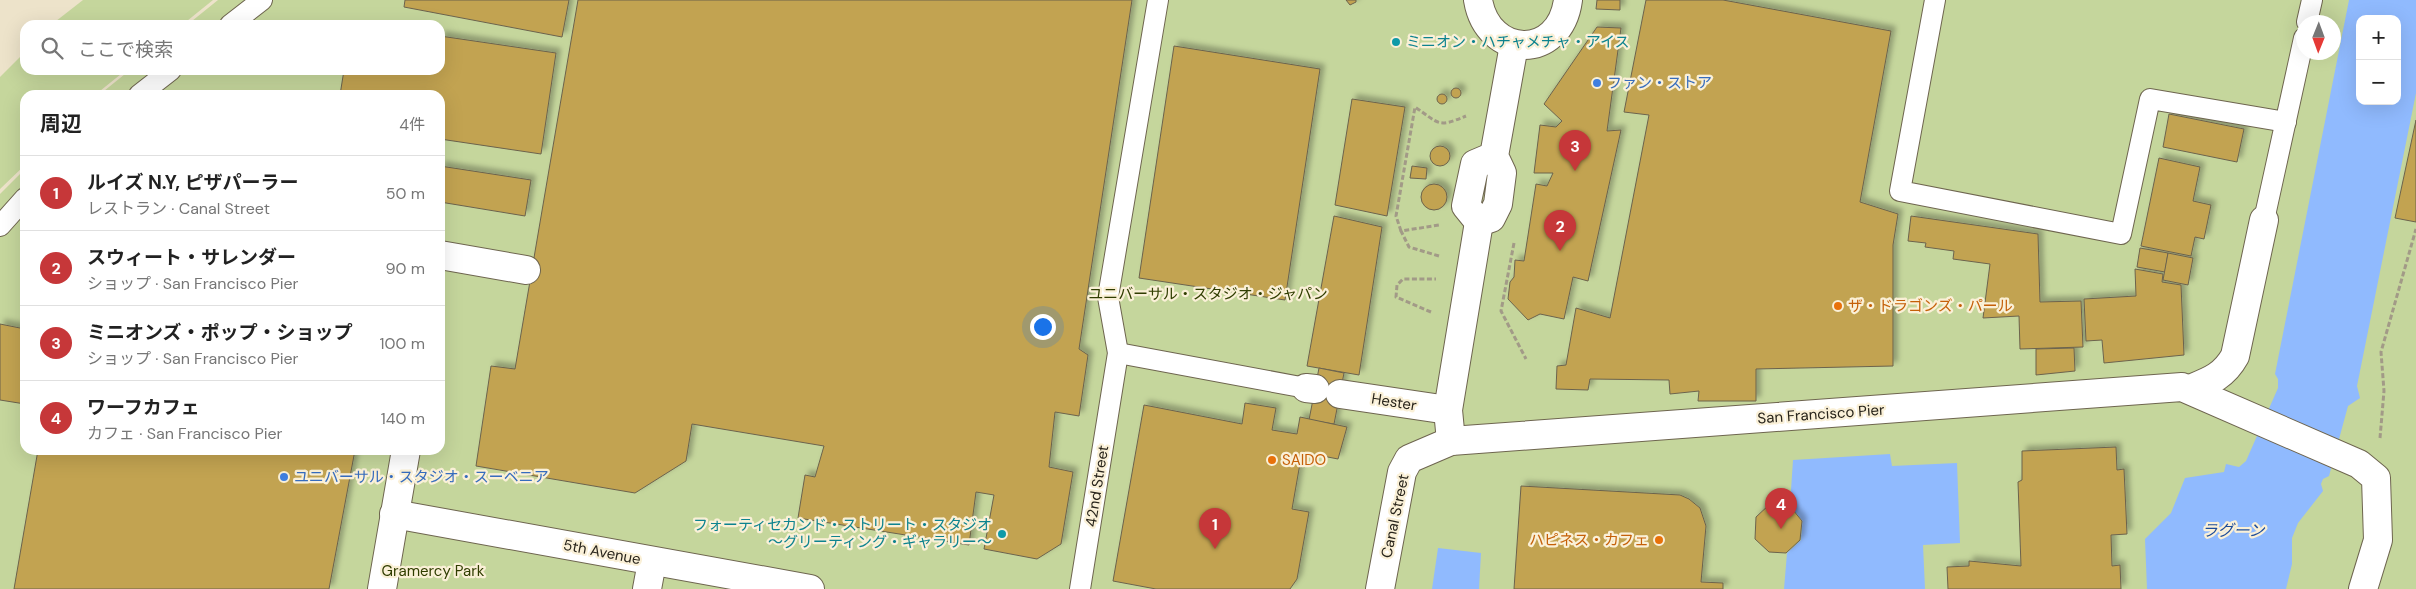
<!DOCTYPE html>
<html lang="ja">
<meta charset="utf-8">
<style>
:root{--surface:#fff;--page:#f2f2f2;--text:#222;--muted:#767676;--line:#e0e0e0;--accent:#c63739}
body{margin:0;font-family:"DM Sans","Noto Sans JP",sans-serif;background:var(--page);color:var(--text)}
.controls{position:absolute;right:15px;top:15px;display:grid;overflow:hidden;border-radius:10px;box-shadow:0 5px 20px #0002}
.controls button{width:45px;height:45px;display:grid;place-items:center;padding:0;border:0;border-bottom:1px solid var(--line);background:var(--surface);color:var(--text);font:25px sans-serif}
.compass{position:absolute;left:2296px;top:15px;width:45px;height:45px;border-radius:50%;background:var(--surface);box-shadow:0 5px 20px #0002;rotate:181deg}
.you{position:absolute;left:1042px;top:326px;width:18px;height:18px;margin:-12px;border:4px solid #fff;border-radius:50%;background:#1a73e8;box-shadow:0 0 0 8px #1a73e833}
.badge{display:grid;place-items:center;width:32px;height:32px;border-radius:50%;background:var(--accent);color:#fff;font-size:16px;font-weight:700}
.pin{position:absolute;translate:-50% -41px;filter:drop-shadow(0 1px 2px #0008)}
.pin::after{content:'';position:absolute;top:26px;width:18px;height:15px;background:inherit;clip-path:polygon(0 0,100% 0,50% 100%)}
.list{margin:0;padding:0;list-style:none}
h2{display:flex;justify-content:space-between;align-items:center;height:65px;margin:0;padding:0 20px;font-size:21px}
h2 small{font-size:16px;font-weight:400;color:var(--muted)}
.list li{display:grid;grid-template-columns:32px 1fr auto;gap:15px;align-items:center;box-sizing:border-box;height:75px;padding:0 20px;border-top:1px solid var(--line)}
.list b{display:block;font-size:19px;white-space:nowrap}
.list p{margin:0;font-size:16px;white-space:nowrap;color:var(--muted)}
.list em{font-size:16px;font-style:normal;color:var(--muted)}
.icon{flex:none;width:28px;height:28px;fill:none;stroke:currentColor;stroke-width:2;stroke-linecap:round;stroke-linejoin:round}
.map{position:relative;flex:none;width:2416px;height:589px;overflow:hidden}
.search{position:absolute;background:var(--surface);box-shadow:0 5px 20px #0002;left:20px;top:20px;width:425px;height:55px;display:flex;align-items:center;gap:12px;box-sizing:border-box;padding:0 18px;border-radius:15px;color:var(--muted);font-size:19px}
.panel{position:absolute;background:var(--surface);box-shadow:0 5px 20px #0002;left:20px;top:90px;width:425px;height:365px;border-radius:15px}
.map>svg:first-child{display:block}
.green{fill:#c5d69c;fill-rule:evenodd}
.water{fill:#90bafe;fill-rule:evenodd}
.building{fill:#c2a351;stroke:#6c634d;filter:url(#shadow)}
.lines{fill:none;stroke-linecap:round;stroke-linejoin:round}
.lane-casing{stroke:#6e654f;stroke-width:22}
.street-casing{stroke:#6e654f;stroke-width:30}
.path{stroke:#a29a87;stroke-width:3;stroke-dasharray:5 2.5;stroke-linecap:butt}
.lane{stroke:#fff;stroke-width:20}
.street{stroke:#fff;stroke-width:28}
.culture-dot{fill:#0f9aa8;stroke:#faf0d7;stroke-width:2}
.shop-dot{fill:#3f7fe0;stroke:#faf0d7;stroke-width:2}
.food-dot{fill:#e8710a;stroke:#faf0d7;stroke-width:2}
.labels{text-anchor:middle;dominant-baseline:central;stroke-width:4.5;stroke-linejoin:round;paint-order:stroke}
.culture-label{font-size:15px;fill:#0d838f;stroke:#faf0d7;text-anchor:start}
.shop-label{font-size:15px;fill:#366cbe;stroke:#faf0d7;text-anchor:start}
.park-label{font-size:15px;fill:#303d00;stroke:#faf0d7}
.food-label{font-size:15px;fill:#c56008;stroke:#faf0d7;text-anchor:start}
.street-label{font-size:15px;fill:#28241b;stroke:#faf0d7}
.water-label{font-size:16px;font-style:italic;fill:#1c4b99;stroke:#faf0d7}
</style>
<div class="map">
<svg width="2416" height="589" viewBox="0 0 2416 589">
<defs>
<filter id="shadow"><feDropShadow dx="4.5" dy="-4.5" stdDeviation="2.5" flood-color="#0004"/></filter>
</defs>
<rect width="100%" height="100%" fill="#ede3ca"/>
<g class="green">
<polygon points="83,0 213,0 182,25 51,25"/>
<path d="M 218,0 L 2416,0 L 2416,589 L 0,589 L 0,194 L 25,169 L 25,450 L 440,450 L 440,95 L 99,95 L 130,70 L 440,70 L 440,25 L 187,25 ZM 2360,19 L 2397,19 L 2397,101 L 2360,101 ZM 2304,22 L 2334,22 L 2334,52 L 2304,52 Z"/>
<polygon points="25,52 25,70 126,70 95,95 25,95 25,165 0,189 0,77"/>
</g>
<g class="water">
<path d="M 2349,0 L 2416,0 L 2416,93 L 2357,386 L 2360,398 L 2348,406 L 2329,476 L 2323,479 L 2321,484 L 2323,491 L 2298,523 L 2292,538 L 2292,564 L 2286,589 L 2147,589 L 2145,539 L 2171,513 L 2185,478 L 2224,472 L 2226,464 L 2239,467 L 2246,461 L 2278,388 L 2278,379 L 2275,374 ZM 2360,19 L 2397,19 L 2397,101 L 2360,101 Z"/>
<polygon points="1890,454 1892,466 1957,463 1960,543 1923,545 1925,589 1784,589 1787,553 1801,540 1802,521 1790,505 1793,460"/>
<polygon points="1438,548 1481,553 1479,589 1432,589"/>
</g>
<g class="building">
<polygon points="405,0 569,0 562,37 404,7"/>
<polygon points="578,0 1132,0 1079,349 1088,355 1079,416 1055,412 1049,467 1073,472 1061,544 1037,559 984,549 994,495 976,492 969,545 798,518 805,475 815,477 824,446 692,424 686,461 635,493 476,466 491,366 515,369"/>
<polygon points="1346,0 1356,0 1356,2 1350,5"/>
<polygon points="1597,0 1620,0 1620,10 1596,9"/>
<polygon points="1646,0 1723,0 1891,31 1860,202 1898,214 1893,245 1893,366 1756,369 1756,401 1698,401 1699,391 1670,394 1669,380 1590,379 1588,390 1556,389 1557,366 1566,365 1576,308 1610,318 1649,115 1624,112"/>
<polygon points="1597,27 1621,28 1607,131 1621,130 1588,281 1573,277 1564,319 1540,314 1528,320 1508,299 1510,282 1514,277 1515,260 1524,261 1536,184 1547,186 1553,173 1534,173 1540,125 1556,127 1562,121 1544,104"/>
<polygon points="440,36 556,53 541,154 440,139 440,95 340,95 344,70 440,70"/>
<polygon points="1174,46 1320,69 1285,300 1139,278"/>
<circle cx="1456" cy="93" r="5"/>
<circle cx="1442" cy="99" r="5"/>
<polygon points="1352,99 1405,107 1387,216 1335,205"/>
<polygon points="2169,114 2244,129 2237,162 2163,147"/>
<polygon points="2416,120 2416,222 2395,218"/>
<circle cx="1440" cy="156" r="10"/>
<polygon points="2159,158 2200,167 2193,201 2211,205 2204,239 2195,237 2191,256 2141,246"/>
<polygon points="440,166 531,180 525,216 440,202"/>
<polygon points="1412,166 1427,168 1426,179 1410,178"/>
<circle cx="1434" cy="197" r="13"/>
<polygon points="1334,216 1382,227 1359,375 1307,366"/>
<polygon points="1911,216 2038,234 2040,302 2081,301 2083,347 2020,349 2019,316 1983,318 1990,264 1953,259 1954,251 1925,247 1926,243 1908,241"/>
<polygon points="2140,248 2168,253 2165,272 2137,267"/>
<polygon points="2168,253 2193,258 2188,285 2163,280"/>
<polygon points="2135,269 2163,274 2162,282 2181,285 2184,355 2104,363 2102,340 2086,341 2084,299 2136,296"/>
<polygon points="0,324 25,329 25,404 0,400"/>
<polygon points="2074,348 2075,371 2036,375 2036,349"/>
<polygon points="1319,368 1344,373 1334,424 1309,420"/>
<polygon points="1245,403 1276,408 1272,430 1297,434 1300,417 1347,427 1338,459 1302,452 1292,509 1309,512 1297,579 1290,589 1156,589 1113,581 1144,405 1242,424"/>
<polygon points="2116,447 2117,470 2124,469 2127,534 2111,535 2112,566 2120,565 2121,589 1948,589 1947,567 1969,566 1969,561 2021,566 2018,482 2022,480 2022,451"/>
<polygon points="38,450 355,450 329,589 14,589"/>
<polygon points="1521,486 1680,495 1689,499 1700,508 1706,526 1701,582 1723,583 1723,589 1514,589"/>
<polygon points="1770,504 1789,505 1802,521 1800,540 1786,553 1769,552 1755,539 1756,517"/>
</g>
<g class="lines">
<defs>
<g id="lane">
<polyline points="1935,0 1900,191 2121,234 2150,99 2286,122"/>
<polyline points="2307,22 2312,0"/>
<polyline points="230,25 262,0"/>
<polyline points="139,95 171,70"/>
<polyline points="2264,220 2304,38"/>
<polyline points="0,226 25,198"/>
<polyline points="1118,353 1306,388"/>
<polyline points="1080,589 1118,353 1108,297 1158,0"/>
</g>
<g id="street">
<path d="M 1478,0 C 1488,59 1560,61 1568,0"/>
<polyline points="1494,156 1475,164 1466,206 1479,222 1491,218 1498,204 1502,173 1494,156 1514,45"/>
<polyline points="440,255 526,270"/>
<polyline points="1306,388 1315,389"/>
<path d="M 2190,389 C 2210,381 2224,376 2235,356 L 2264,220"/>
<polyline points="1340,394 1448,410"/>
<polyline points="1451,441 1448,410 1479,222"/>
<polyline points="394,514 810,589"/>
<polyline points="382,589 406,450"/>
<polyline points="647,589 652,562"/>
<polyline points="1380,589 1402,472 1409,459 1451,441 2182,387 2359,464 2376,478 2378,540 2363,589"/>
</g>
</defs>
<use href="#lane" class="lane-casing"/>
<use href="#street" class="street-casing"/>
<g class="path">
<path d="M 1401,231 L 1396,216 L 1415,107 C 1440,124 1437,128 1466,116"/>
<polyline points="1514,243 1501,311 1526,359"/>
<polyline points="1439,256 1409,247 1401,231 1439,225"/>
<polyline points="1431,312 1396,297 1397,285 1403,279 1436,279"/>
<polyline points="2380,438 2384,391 2381,352 2416,229"/>
</g>
<use href="#lane" class="lane"/>
<use href="#street" class="street"/>
</g>
<g class="culture-dot">
<circle cx="1396" cy="42" r="5"/>
<circle cx="1002" cy="534" r="5"/>
</g>
<g class="shop-dot">
<circle cx="1597" cy="83" r="5"/>
<circle cx="284" cy="477" r="5"/>
</g>
<g class="food-dot">
<circle cx="1838" cy="306" r="5"/>
<circle cx="1272" cy="460" r="5"/>
<circle cx="1659" cy="540" r="5"/>
</g>
<g class="labels">
<g class="culture-label">
<text x="1406" y="42">ミニオン・ハチャメチャ・アイス</text>
<text x="992" y="525" text-anchor="end">フォーティセカンド・ストリート・スタジオ<tspan x="992" dy="17">～グリーティング・ギャラリー～</tspan></text>
</g>
<g class="shop-label">
<text x="1607" y="83">ファン・ストア</text>
<text x="294" y="477">ユニバーサル・スタジオ・スーベニア</text>
</g>
<g class="park-label">
<text x="1208" y="294">ユニバーサル・スタジオ・ジャパン</text>
<text x="433" y="571">Gramercy Park</text>
</g>
<g class="food-label">
<text x="1848" y="306">ザ・ドラゴンズ・パール</text>
<text x="1282" y="460">SAIDO</text>
<text x="1649" y="540" text-anchor="end">ハピネス・カフェ</text>
</g>
<g class="street-label">
<text transform="translate(1394 402) rotate(9)">Hester</text>
<text transform="translate(1821 414) rotate(-4)">San Francisco Pier</text>
<text transform="translate(1097 486) rotate(-81)">42nd Street</text>
<text transform="translate(1395 516) rotate(-78)">Canal Street</text>
<text transform="translate(602 552) rotate(11)">5th Avenue</text>
</g>
<g class="water-label">
<text x="2233" y="530">ラグーン</text>
</g>
</g>
</svg>
<div class="controls">
<button>+</button>
<button>−</button>
</div>
<svg class="compass" viewBox="-18 -18 36 36"><path d="M0-13l5 13h-10z" fill="#e53935"/><path d="M0 13l5-13h-10z" fill="#767676"/></svg>
<div class="you"></div>
<div class="pin badge" style="left:1215px;top:549px">1</div>
<div class="pin badge" style="left:1560px;top:251px">2</div>
<div class="pin badge" style="left:1575px;top:171px">3</div>
<div class="pin badge" style="left:1781px;top:529px">4</div>
<div class="search"><svg class="icon" aria-label="search" viewBox="0 0 24 24"><circle cx="10" cy="10" r="6"/><path d="M15 15l6 6"/></svg>ここで検索</div>
<section class="panel">
<h2>周辺<small>4件</small></h2>
<ul class="list">
<li><span class="badge">1</span><div><b>ルイズ N.Y, ピザパーラー</b><p>レストラン · Canal Street</p></div><em>50 m</em></li>
<li><span class="badge">2</span><div><b>スウィート・サレンダー</b><p>ショップ · San Francisco Pier</p></div><em>90 m</em></li>
<li><span class="badge">3</span><div><b>ミニオンズ・ポップ・ショップ</b><p>ショップ · San Francisco Pier</p></div><em>100 m</em></li>
<li><span class="badge">4</span><div><b>ワーフカフェ</b><p>カフェ · San Francisco Pier</p></div><em>140 m</em></li>
</ul>
</section>
</div>
